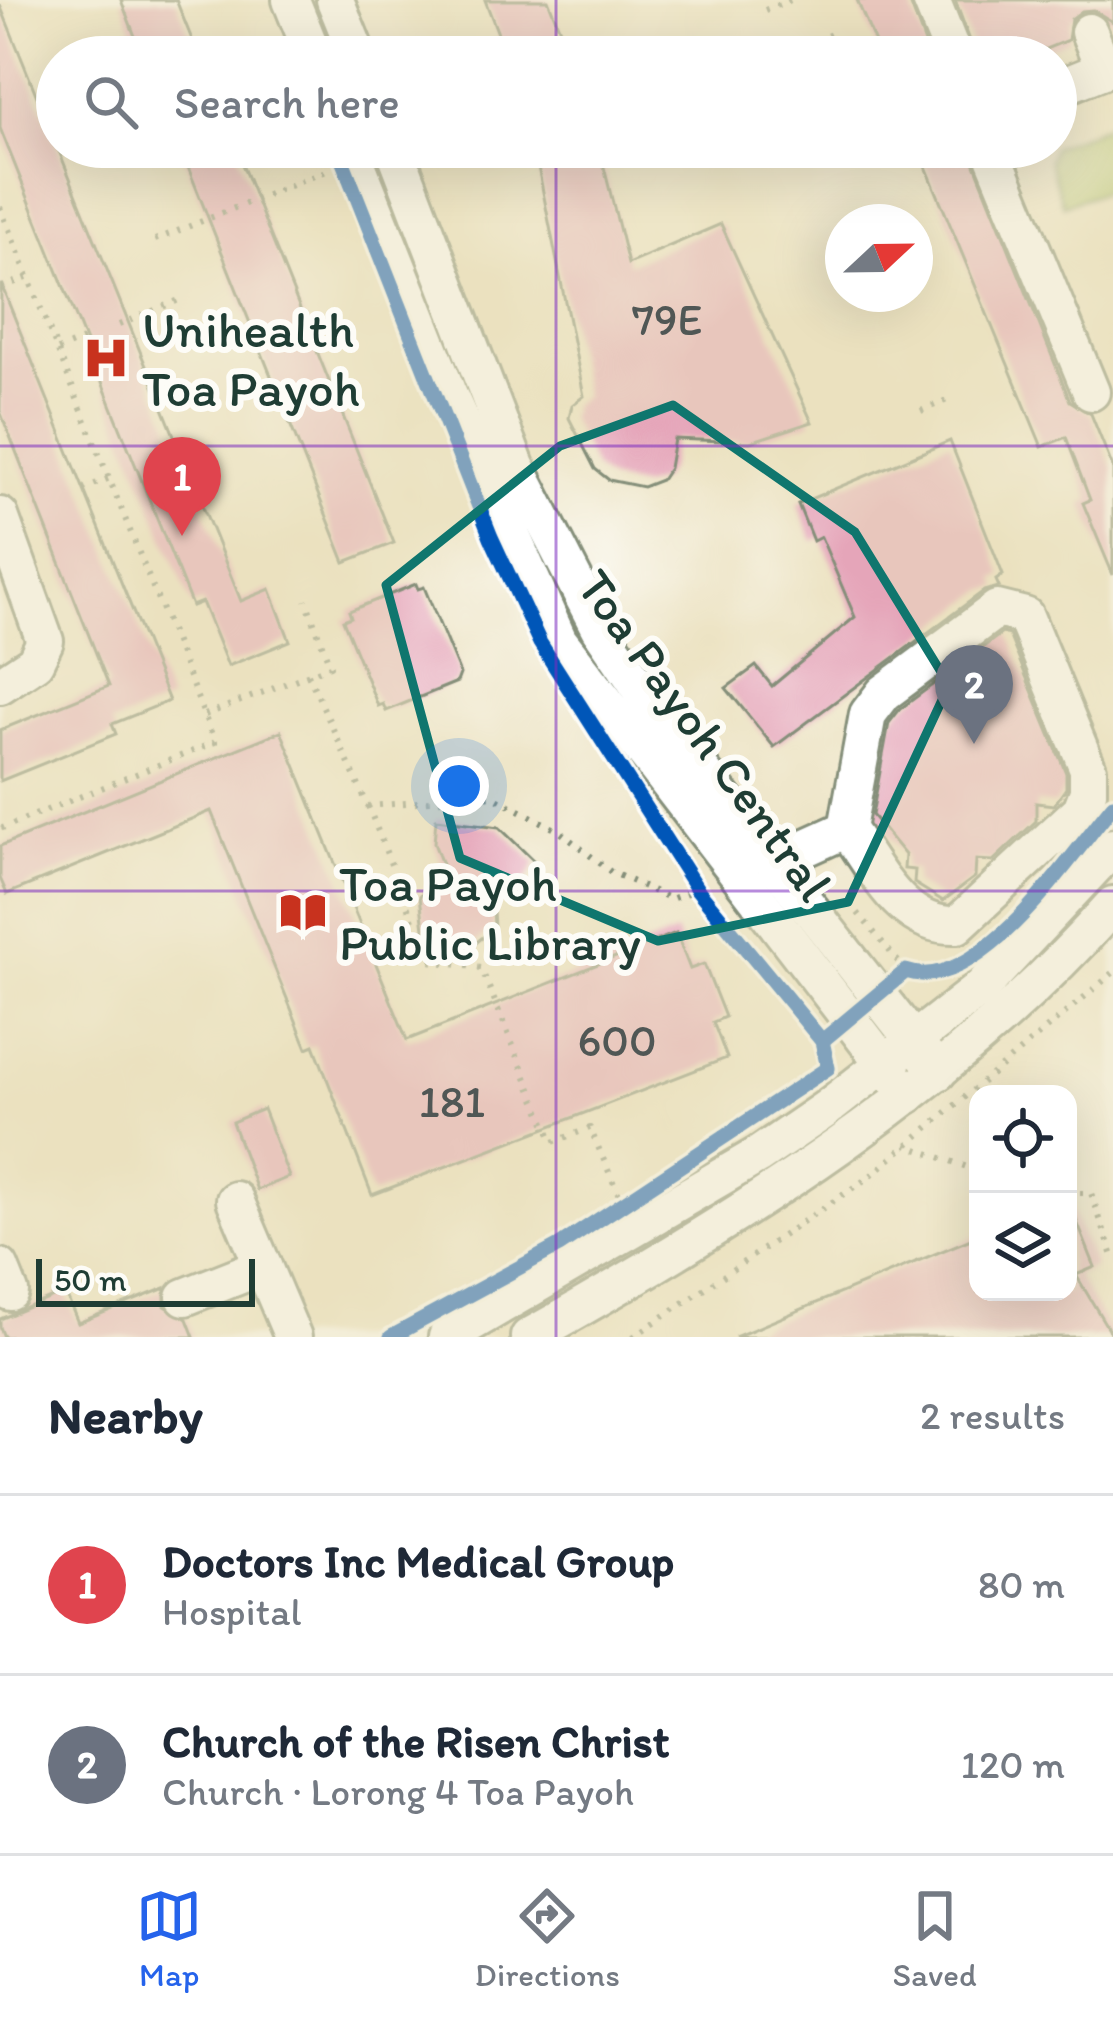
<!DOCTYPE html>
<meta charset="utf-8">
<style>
:root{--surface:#fff;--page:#f6f6f7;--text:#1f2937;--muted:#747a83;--line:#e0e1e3;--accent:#2563eb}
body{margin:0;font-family:Itim,sans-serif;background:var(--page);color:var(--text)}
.controls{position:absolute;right:36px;bottom:36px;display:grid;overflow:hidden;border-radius:24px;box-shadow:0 12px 48px #0002}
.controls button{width:108px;height:108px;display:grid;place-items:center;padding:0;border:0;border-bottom:3px solid var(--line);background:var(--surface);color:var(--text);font:60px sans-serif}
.compass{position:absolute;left:825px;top:204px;width:108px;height:108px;border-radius:50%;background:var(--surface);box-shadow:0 12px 48px #0002;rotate:68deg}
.scale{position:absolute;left:36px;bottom:30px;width:219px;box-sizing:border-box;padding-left:12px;border:6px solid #1f3d34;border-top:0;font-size:33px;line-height:42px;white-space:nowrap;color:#1f3d34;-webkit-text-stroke:9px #fdfcf7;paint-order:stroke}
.you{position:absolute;left:459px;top:786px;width:42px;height:42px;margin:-30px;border:9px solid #fff;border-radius:50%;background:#1a73e8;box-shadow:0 0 0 18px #1a73e833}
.badge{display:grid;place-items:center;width:78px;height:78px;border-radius:50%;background:var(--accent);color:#fff;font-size:39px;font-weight:700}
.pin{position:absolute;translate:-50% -99px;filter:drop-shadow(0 3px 6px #0008)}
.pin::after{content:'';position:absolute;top:63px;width:42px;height:36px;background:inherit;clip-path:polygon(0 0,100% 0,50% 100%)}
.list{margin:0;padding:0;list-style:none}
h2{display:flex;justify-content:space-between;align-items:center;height:156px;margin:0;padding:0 48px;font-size:51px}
h2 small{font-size:39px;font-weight:400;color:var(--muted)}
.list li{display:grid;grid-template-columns:78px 1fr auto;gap:36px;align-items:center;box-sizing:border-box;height:180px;padding:0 48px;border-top:3px solid var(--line)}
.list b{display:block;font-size:45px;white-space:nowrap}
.list p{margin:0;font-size:39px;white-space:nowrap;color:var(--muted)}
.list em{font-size:39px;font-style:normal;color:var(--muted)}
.icon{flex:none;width:66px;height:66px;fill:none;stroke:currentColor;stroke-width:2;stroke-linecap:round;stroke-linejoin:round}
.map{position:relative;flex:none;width:1113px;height:1337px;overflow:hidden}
.search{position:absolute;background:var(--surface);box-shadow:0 12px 48px #0002;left:36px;right:36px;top:36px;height:132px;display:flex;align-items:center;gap:30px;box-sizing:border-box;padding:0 42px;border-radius:66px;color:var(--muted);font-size:45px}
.sheet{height:516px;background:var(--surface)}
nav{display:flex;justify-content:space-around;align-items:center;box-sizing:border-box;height:168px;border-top:3px solid var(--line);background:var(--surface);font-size:33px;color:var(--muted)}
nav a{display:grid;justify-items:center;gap:6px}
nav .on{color:var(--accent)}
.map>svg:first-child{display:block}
.green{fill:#a8be63;stroke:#647e4c;stroke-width:3}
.building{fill:#e5a5b9}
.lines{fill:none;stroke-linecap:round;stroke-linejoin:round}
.minor-casing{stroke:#858f7a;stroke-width:42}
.path{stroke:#858f7a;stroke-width:6;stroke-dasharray:3 9;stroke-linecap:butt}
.minor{stroke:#fff;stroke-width:36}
.cycleway-casing{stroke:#fdfcf7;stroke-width:22}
.cycleway{stroke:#0057b8;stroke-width:15}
.marked{fill:none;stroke:#0f766e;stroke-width:9;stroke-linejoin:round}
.grid{fill:none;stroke:#7b2cbf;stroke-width:3;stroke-opacity:0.55}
.labels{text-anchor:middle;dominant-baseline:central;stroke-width:12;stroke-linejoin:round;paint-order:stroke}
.number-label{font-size:45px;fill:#505755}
.poi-label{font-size:51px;fill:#1f3d34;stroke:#fdfcf7;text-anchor:start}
.street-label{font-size:51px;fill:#1f3d34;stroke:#fdfcf7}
</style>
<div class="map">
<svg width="1113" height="1337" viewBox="0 0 1113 1337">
<rect width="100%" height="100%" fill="#fdfcf7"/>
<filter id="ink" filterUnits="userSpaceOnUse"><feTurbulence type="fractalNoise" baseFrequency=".00833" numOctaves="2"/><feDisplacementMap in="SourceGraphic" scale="24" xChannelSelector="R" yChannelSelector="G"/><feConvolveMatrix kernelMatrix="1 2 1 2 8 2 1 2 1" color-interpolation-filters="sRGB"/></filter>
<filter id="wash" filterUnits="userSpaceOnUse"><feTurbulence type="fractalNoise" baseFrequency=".004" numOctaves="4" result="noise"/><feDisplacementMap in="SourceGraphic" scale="48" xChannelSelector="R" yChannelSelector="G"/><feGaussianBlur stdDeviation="2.7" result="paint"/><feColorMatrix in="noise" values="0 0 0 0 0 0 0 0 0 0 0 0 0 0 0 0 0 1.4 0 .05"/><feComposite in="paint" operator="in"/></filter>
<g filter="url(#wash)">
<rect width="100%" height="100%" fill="#ebe1bf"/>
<polygon class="green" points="1113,123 1113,189 1063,205 1048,160 1053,147"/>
<g id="blocks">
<g class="building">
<polygon points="121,0 176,0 199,57 143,57"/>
<polygon points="485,0 548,0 571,57 507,57"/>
<polygon points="857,0 909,0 930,57 881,57"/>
<polygon points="955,0 1113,0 1113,22 1093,10 1082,11 1071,19 1068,40 1026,57 976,57"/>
<polygon points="0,5 241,601 270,589 290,641 228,666 202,602 192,606 0,128"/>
<polygon points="180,147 235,147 394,543 345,562"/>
<polygon points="534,147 599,147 628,264 721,224 812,422 750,442 674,439 669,468 661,480 643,487 609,480 595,469 569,418 572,405 584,396"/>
<polygon points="918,147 968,147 1070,401 1091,414 1113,468 1113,575 1083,503 1090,500 1066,437 1042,447"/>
<polygon points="1,284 169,701 112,724 116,734 0,781 0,730 109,686 0,411"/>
<polygon points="950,441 1003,575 996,580 999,587 984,591 774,747 726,688 756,666 772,686 855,617 821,537 813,541 798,504"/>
<polygon points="416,584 418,589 424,587 460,674 457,682 386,711 383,704 378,706 343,620 351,617 349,611"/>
<polygon points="1002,633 1009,635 1066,773 1066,788 1054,805 1036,803 1036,821 993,861 976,860 975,877 943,901 914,883 915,870 904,869 905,855 872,815 889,723 900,709"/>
<polygon points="281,731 407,1040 676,933 690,969 704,964 725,1017 713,1022 727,1058 372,1195 314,1045 307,1048 211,811 7,894 0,878 0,846"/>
<polygon points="436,819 499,827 536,863 525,881 492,890 494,928 460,956 444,939 425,937 420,896 443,867 434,843"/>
<polygon points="263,1109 289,1177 257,1190 232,1122"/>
<polygon points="1069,1202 1095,1267 1076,1275 1113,1337 735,1337 978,1236 978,1292 1068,1292"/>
<polygon points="165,1288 165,1306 187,1319 194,1337 4,1337 0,1327 0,1319 65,1292 78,1323"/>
</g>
</g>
</g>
<g filter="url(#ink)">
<use href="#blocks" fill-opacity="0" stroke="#858f7a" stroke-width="3"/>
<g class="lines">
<defs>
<g id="minor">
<polyline points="291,0 314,57"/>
<polyline points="335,0 358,57"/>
<polyline points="931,0 954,57"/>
<polyline points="1089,32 1104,69"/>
<polyline points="1056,89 1113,66"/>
<polyline points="350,147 447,391 559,641 908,1095"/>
<polyline points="394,147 516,466 599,628 662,720 938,1072"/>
<polyline points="990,147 1091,392"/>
<polyline points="0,516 45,641 35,662 0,685"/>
<path d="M 997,609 L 1025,616 L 1088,769 L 1088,792 L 1081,810 L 957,925 C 902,928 877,870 847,829 L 868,714 L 884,693 Z"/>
<polyline points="781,867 805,848 847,829"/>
<polyline points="235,1200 293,1337"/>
<polyline points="0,1267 10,1292"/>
<polyline points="185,1297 263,1266"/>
<polyline points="447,1337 757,1156 826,1109 981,988 1113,847"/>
<path d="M 529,1337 C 740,1219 952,1087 1113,905"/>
</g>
</defs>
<use href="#minor" class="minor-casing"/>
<g class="path">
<polyline points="765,10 791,0"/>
<polyline points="783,54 836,32"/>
<polyline points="821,154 839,147"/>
<polyline points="0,207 215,742 0,829"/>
<polyline points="155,240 329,170"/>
<polyline points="2,287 27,278"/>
<polyline points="119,325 179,300"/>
<polyline points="58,350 85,339"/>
<polyline points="921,411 954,397"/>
<polyline points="83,489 110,478"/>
<polyline points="308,674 368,806 493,796 559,831 611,872 671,899 697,889"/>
<polyline points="205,715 330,666 306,600"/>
<polyline points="368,806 429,961 481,968 553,1142 590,1128 621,1200"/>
<polyline points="858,913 906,971"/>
<polyline points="906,1145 978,1171"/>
<polyline points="1068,1193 1091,1193 1113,1256"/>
<polyline points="633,1337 869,1177 1113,973"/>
</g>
<use href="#minor" class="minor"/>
<defs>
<g id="cycleway">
<polyline points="337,147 491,537 540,643 697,889 822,1041 828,1068 559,1246 391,1337"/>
<path d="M 822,1041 L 906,971 C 978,997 1071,855 1113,805"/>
</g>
</defs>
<use href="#cycleway" class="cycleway-casing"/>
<use href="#cycleway" class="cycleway"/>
</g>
</g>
<path d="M0 0H1113V1337H0ZM 673,405 L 855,532 L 949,685 L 848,902 L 658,941 L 460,858 L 386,585 L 560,446 Z" fill="#ebe1bf" fill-opacity=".55" fill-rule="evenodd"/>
<path class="marked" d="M 673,405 L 855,532 L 949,685 L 848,902 L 658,941 L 460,858 L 386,585 L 560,446 Z"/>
<path class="grid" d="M 556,0 L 556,57M 556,147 L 556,1337M 0,446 L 1113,446M 0,891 L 1113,891"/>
<defs>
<symbol id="hospital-bare" viewBox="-9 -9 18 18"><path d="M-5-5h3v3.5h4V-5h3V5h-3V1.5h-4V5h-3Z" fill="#c8321e" stroke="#fdfcf7" stroke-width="2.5" paint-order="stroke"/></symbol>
<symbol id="library-bare" viewBox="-9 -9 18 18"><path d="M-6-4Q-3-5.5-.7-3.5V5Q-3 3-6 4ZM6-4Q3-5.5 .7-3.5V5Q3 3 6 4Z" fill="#c8321e" stroke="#fdfcf7" stroke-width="2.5" paint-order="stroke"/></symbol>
</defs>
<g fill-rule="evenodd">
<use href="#hospital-bare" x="73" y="325" width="66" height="66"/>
<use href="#library-bare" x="270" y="879" width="66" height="66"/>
</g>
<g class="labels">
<g class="number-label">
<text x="667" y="319">79E</text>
<text x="617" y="1040">600</text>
<text x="452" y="1101">181</text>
</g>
<g class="poi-label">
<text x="142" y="329">Unihealth<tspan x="142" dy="59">Toa Payoh</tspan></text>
<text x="339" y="883">Toa Payoh<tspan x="339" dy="59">Public Library</tspan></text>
</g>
<g class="street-label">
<text transform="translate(705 735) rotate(54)">Toa Payoh Central</text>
</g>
</g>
</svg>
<div class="controls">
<button><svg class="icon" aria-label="locate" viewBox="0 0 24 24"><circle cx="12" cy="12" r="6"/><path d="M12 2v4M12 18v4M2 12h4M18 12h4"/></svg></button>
<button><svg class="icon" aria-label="layers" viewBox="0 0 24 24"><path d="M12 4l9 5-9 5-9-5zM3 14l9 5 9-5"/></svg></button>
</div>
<svg class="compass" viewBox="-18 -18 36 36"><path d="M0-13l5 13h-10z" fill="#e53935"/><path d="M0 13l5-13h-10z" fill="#747a83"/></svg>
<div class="scale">50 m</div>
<div class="you"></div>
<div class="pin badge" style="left:182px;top:536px;background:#e0444e">1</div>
<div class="pin badge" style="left:974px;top:744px;background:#6b7280">2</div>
<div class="search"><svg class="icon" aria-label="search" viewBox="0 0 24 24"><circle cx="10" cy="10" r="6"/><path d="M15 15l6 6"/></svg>Search here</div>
</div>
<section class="sheet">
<h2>Nearby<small>2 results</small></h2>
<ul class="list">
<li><span class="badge" style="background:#e0444e">1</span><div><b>Doctors Inc Medical Group</b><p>Hospital</p></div><em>80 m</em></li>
<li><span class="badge" style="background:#6b7280">2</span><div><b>Church of the Risen Christ</b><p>Church · Lorong 4 Toa Payoh</p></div><em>120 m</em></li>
</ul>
</section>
<nav>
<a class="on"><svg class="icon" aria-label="map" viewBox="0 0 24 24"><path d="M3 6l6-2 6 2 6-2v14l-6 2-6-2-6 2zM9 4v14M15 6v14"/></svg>Map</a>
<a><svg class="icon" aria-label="directions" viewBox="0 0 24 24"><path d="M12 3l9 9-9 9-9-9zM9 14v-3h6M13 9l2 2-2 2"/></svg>Directions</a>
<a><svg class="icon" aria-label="saved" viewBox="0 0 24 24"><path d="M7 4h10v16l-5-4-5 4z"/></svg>Saved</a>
</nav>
